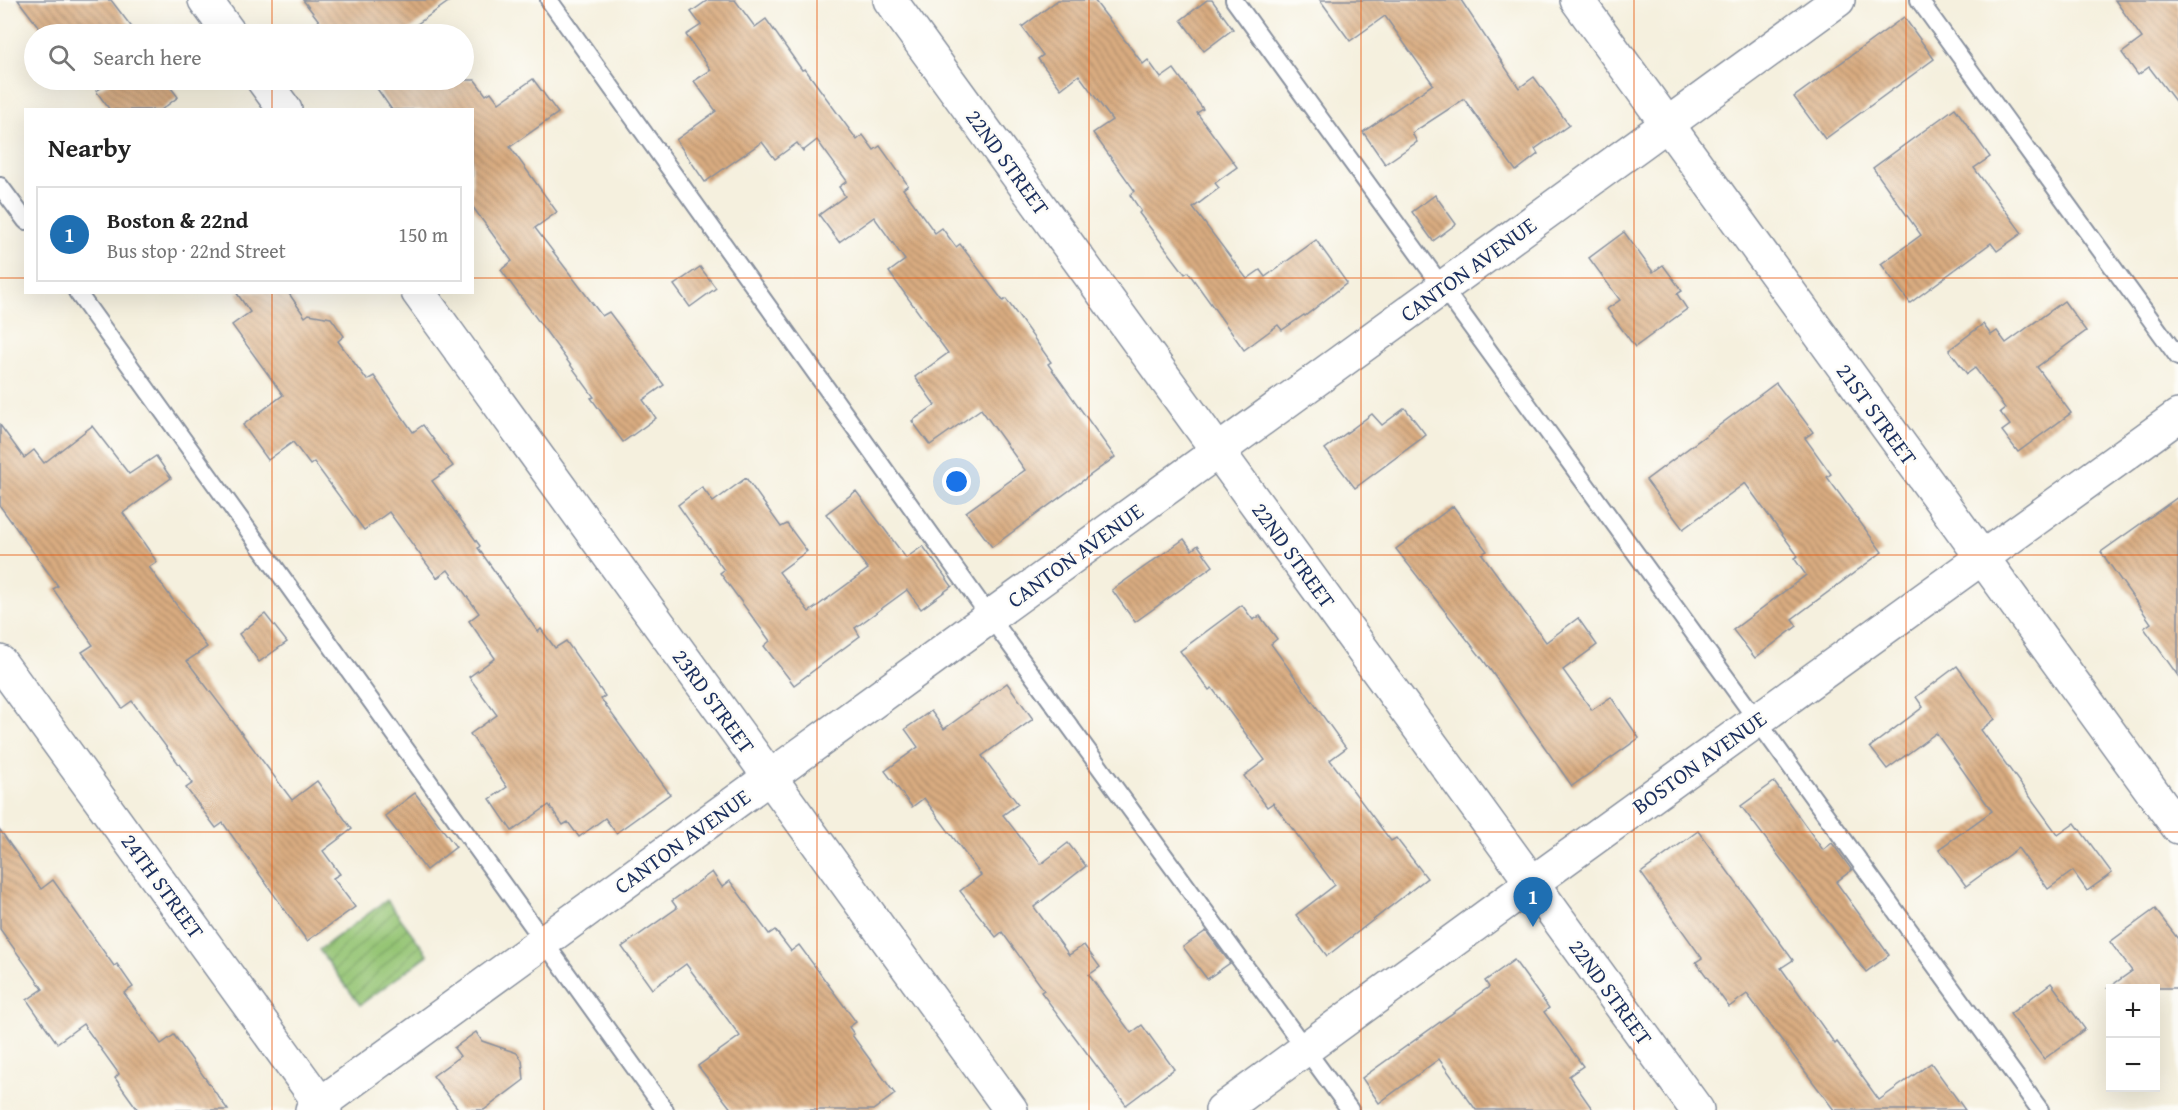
<!DOCTYPE html>
<meta charset="utf-8">
<style>
:root{--surface:#fff;--page:#f6f6f6;--text:#222;--muted:#767676;--line:#e0e0e0;--accent:#1f6fb2}
body{margin:0;font-family:"Gentium Book Plus",serif;background:var(--page);color:var(--text)}
.controls{position:absolute;right:18px;bottom:18px;display:grid;overflow:hidden;border-radius:0px;box-shadow:0 6px 24px #0002}
.controls button{width:54px;height:54px;display:grid;place-items:center;padding:0;border:0;border-bottom:2px solid var(--line);background:var(--surface);color:var(--text);font:30px sans-serif}
.you{position:absolute;left:957px;top:482px;width:21px;height:21px;margin:-15px;border:4px solid #fff;border-radius:50%;background:#1a73e8;box-shadow:0 0 0 9px #1a73e833}
.badge{display:grid;place-items:center;width:39px;height:39px;border-radius:50%;background:var(--accent);color:#fff;font-size:20px;font-weight:700}
.pin{position:absolute;translate:-50% -50px;filter:drop-shadow(0 2px 3px #0008)}
.pin::after{content:'';position:absolute;top:32px;width:21px;height:18px;background:inherit;clip-path:polygon(0 0,100% 0,50% 100%)}
.list{margin:0;padding:0;list-style:none}
h2{display:flex;justify-content:space-between;align-items:center;height:78px;margin:0;padding:0 24px;font-size:26px}
h2 small{font-size:20px;font-weight:400;color:var(--muted)}
.list li{display:grid;grid-template-columns:39px 1fr auto;gap:18px;align-items:center;box-sizing:border-box;height:96px;margin:0 12px 12px;padding:0 12px;border:2px solid var(--line);border-radius:0px}
.list b{display:block;font-size:22px;white-space:nowrap}
.list p{margin:0;font-size:20px;white-space:nowrap;color:var(--muted)}
.list em{font-size:20px;font-style:normal;color:var(--muted)}
.icon{flex:none;width:33px;height:33px;fill:none;stroke:currentColor;stroke-width:2;stroke-linecap:round;stroke-linejoin:round}
.map{position:relative;flex:none;width:2178px;height:1110px;overflow:hidden}
.search{position:absolute;background:var(--surface);box-shadow:0 6px 24px #0002;left:24px;top:24px;width:450px;height:66px;display:flex;align-items:center;gap:15px;box-sizing:border-box;padding:0 21px;border-radius:33px;color:var(--muted);font-size:22px}
.panel{position:absolute;background:var(--surface);box-shadow:0 6px 24px #0002;left:24px;top:108px;width:450px;height:186px;border-radius:0px}
.map>svg:first-child{display:block}
.garden{fill:url(#garden-furrows);stroke:#587a68;stroke-width:1.5}
.building{fill:url(#building-back-hatch)}
.lines{fill:none;stroke-linecap:round;stroke-linejoin:round}
.service-casing{stroke:#88909e;stroke-width:20}
.minor-casing{stroke:#88909e;stroke-width:36}
.tertiary-casing{stroke:#88909e;stroke-width:36}
.service{stroke:#fff;stroke-width:16}
.minor{stroke:#fff;stroke-width:33}
.tertiary{stroke:#fff;stroke-width:33}
.grid{fill:none;stroke:#e8590c;stroke-width:1.5;stroke-opacity:0.55}
.labels{text-anchor:middle;dominant-baseline:central;stroke-width:5;stroke-linejoin:round;paint-order:stroke}
.street-label{font-size:22px;fill:#1b2f5e;stroke:#fdfcf7}
</style>
<div class="map">
<svg width="2178" height="1110" viewBox="0 0 2178 1110">
<defs>
<pattern id="garden-furrows" width="10" height="10" patternUnits="userSpaceOnUse" patternTransform="scale(1.5)"><rect width="10" height="10" fill="#94c473"/><path d="M-1 1l2-2M0 10L10 0M9 11l2-2" fill="none" stroke="#78a062"/></pattern>
<pattern id="building-back-hatch" width="6" height="6" patternUnits="userSpaceOnUse" patternTransform="scale(1.5)"><rect width="6" height="6" fill="#d9ac80"/><path d="M-1 5l2 2M0 0l6 6M5-1l2 2" fill="none" stroke="#af8c6c"/></pattern>
</defs>
<rect width="100%" height="100%" fill="#fdfcf7"/>
<filter id="ink" filterUnits="userSpaceOnUse"><feTurbulence type="fractalNoise" baseFrequency=".0167" numOctaves="2"/><feDisplacementMap in="SourceGraphic" scale="12" xChannelSelector="R" yChannelSelector="G"/><feConvolveMatrix kernelMatrix="1 2 1 2 8 2 1 2 1" color-interpolation-filters="sRGB"/></filter>
<filter id="wash" filterUnits="userSpaceOnUse"><feTurbulence type="fractalNoise" baseFrequency=".008" numOctaves="4" result="noise"/><feDisplacementMap in="SourceGraphic" scale="24" xChannelSelector="R" yChannelSelector="G"/><feGaussianBlur stdDeviation="1.35" result="paint"/><feColorMatrix in="noise" values="0 0 0 0 0 0 0 0 0 0 0 0 0 0 0 0 0 1.4 0 .05"/><feComposite in="paint" operator="in"/></filter>
<g filter="url(#wash)">
<rect width="100%" height="100%" fill="#f5f0de"/>
<polygon class="garden" points="387,900 428,955 360,1005 319,950"/>
<g id="blocks">
<g class="building">
<polygon points="18,0 111,0 137,34 44,34"/>
<polygon points="303,0 451,0 403,34 329,34"/>
<polygon points="708,0 735,0 755,27 766,19 802,70 805,69 857,140 863,135 874,150 880,146 908,185 903,189 935,233 942,228 956,247 960,244 1003,301 1006,299 1051,362 1048,364 1115,457 992,547 966,512 1025,470 981,409 930,445 912,421 935,405 915,377 948,353 889,272 905,260 874,217 839,242 819,215 845,196 839,187 847,181 817,140 803,151 797,143 775,159 762,142 705,182 676,140 716,111 694,81 711,70 686,35 701,25 691,12"/>
<polygon points="1058,0 1094,0 1143,64 1148,60 1161,78 1174,69 1203,109 1197,113 1237,167 1215,183 1219,188 1193,208 1247,279 1260,270 1265,277 1316,240 1347,283 1305,316 1304,315 1282,330 1278,325 1244,350 1188,272 1185,274 1139,213 1141,211 1130,195 1135,191 1093,133 1112,120 1079,75 1061,89 1038,59 1043,55 1022,27"/>
<polygon points="1207,0 1212,0 1233,29 1204,51 1181,20"/>
<polygon points="1320,0 1461,0 1519,88 1534,77 1569,125 1535,149 1538,154 1516,171 1464,99 1412,133 1417,142 1385,164 1363,132 1433,84 1385,16 1350,41"/>
<polygon points="2115,0 2178,0 2178,105 2149,67 2138,75 2122,53 2142,38"/>
<polygon points="1904,17 1934,59 1825,139 1794,97"/>
<polygon points="533,79 558,113 510,147 557,212 535,228 602,316 609,312 664,385 643,400 656,418 623,442 591,398 594,397 501,270 512,261 472,206 472,110 392,110 371,80 475,80 486,95 491,92 499,103"/>
<polygon points="113,80 165,80 178,97 161,110 110,110 96,91"/>
<polygon points="1955,108 1990,157 1974,168 2022,233 1997,251 1991,243 1910,303 1881,264 1921,235 1873,168"/>
<polygon points="1435,195 1456,224 1433,241 1412,212"/>
<polygon points="1624,232 1653,272 1663,265 1682,291 1677,294 1687,309 1635,347 1607,309 1620,300 1589,258"/>
<polygon points="700,267 716,288 690,307 674,285"/>
<polygon points="236,292 288,292 305,317 309,314 331,318 344,336 338,341 367,380 374,376 413,432 423,425 453,466 432,481 480,546 478,548 538,632 541,629 555,648 566,641 605,696 601,699 670,794 616,833 605,818 579,837 568,822 563,825 549,805 512,831 490,799 507,787 470,734 497,715 469,677 495,658 469,621 479,613 448,570 437,578 389,512 364,530 314,462 310,465 293,442 268,460 243,425 283,395 232,325 250,312"/>
<polygon points="2064,301 2086,331 2037,367 2071,413 2018,452 2002,431 2010,425 2000,412 2005,408 1975,368 1967,374 1949,350 1983,324 1991,335 1997,331 2006,343"/>
<polygon points="1776,383 1813,432 1805,438 1831,474 1827,477 1882,552 1792,619 1797,626 1755,658 1733,630 1806,575 1794,558 1798,556 1745,483 1683,529 1646,480"/>
<polygon points="1405,408 1426,435 1355,488 1325,449 1372,414 1382,425"/>
<polygon points="0,425 24,458 34,450 44,463 92,426 129,474 156,456 171,478 123,513 157,562 149,567 207,647 187,661 292,800 317,781 352,829 323,851 340,874 333,878 355,907 307,941 223,823 216,828 186,788 193,783 132,701 122,708 82,652 93,645 53,589 58,586 0,506"/>
<polygon points="746,478 781,527 787,524 807,551 779,572 809,612 868,569 826,514 856,491 906,558 923,546 952,586 921,609 907,590 855,628 860,636 794,685 764,646 770,641 720,573 724,570 678,505 702,487 713,502"/>
<polygon points="2178,497 2178,676 2144,628 2151,623 2101,552"/>
<polygon points="1453,506 1487,551 1482,554 1546,642 1578,618 1597,645 1563,670 1592,710 1611,697 1639,738 1572,786 1484,661 1396,549"/>
<polygon points="1184,539 1192,550 1198,545 1213,566 1135,622 1112,590"/>
<polygon points="1242,605 1253,620 1260,616 1277,639 1271,644 1346,748 1330,760 1391,841 1396,838 1427,878 1327,956 1296,915 1335,885 1273,803 1267,807 1244,776 1265,760 1212,688 1209,690 1180,651"/>
<polygon points="265,614 287,642 259,662 239,634"/>
<polygon points="1957,666 1995,719 1981,730 2058,835 2075,823 2112,873 2087,891 2073,871 2048,889 2018,848 1966,886 1939,849 1992,811 1936,733 1887,769 1870,747 1923,707 1916,697"/>
<polygon points="1007,683 1033,719 982,756 1018,804 1003,815 1041,864 1068,843 1086,866 1034,907 1069,955 1084,945 1100,967 1089,975 1131,1033 1142,1025 1174,1069 1126,1105 1041,992 1044,990 1002,932 996,937 960,891 981,875 924,798 912,807 885,771 918,747 905,729 931,711 944,729"/>
<polygon points="1774,782 1823,850 1832,843 1852,870 1836,882 1889,955 1866,972 1741,806"/>
<polygon points="415,793 456,847 426,870 385,816"/>
<polygon points="0,830 41,889 53,880 114,966 117,964 133,987 124,993 161,1044 174,1035 228,1110 138,1110 115,1078 119,1074 83,1024 57,1043 27,1000 43,989 0,929"/>
<polygon points="1698,831 1793,960 1781,968 1835,1044 1837,1042 1879,1100 1931,1063 1965,1110 1834,1110 1747,994 1729,1007 1696,962 1702,958 1641,873"/>
<polygon points="712,872 722,887 730,881 769,934 775,930 791,951 799,945 856,1022 849,1027 854,1034 852,1035 895,1094 873,1110 732,1110 698,1066 740,1036 686,964 652,989 622,947 677,908 672,901"/>
<polygon points="2155,909 2178,939 2178,988 2108,988 2132,971 2110,942"/>
<polygon points="1206,931 1230,963 1207,979 1183,947"/>
<polygon points="1514,960 1549,1008 1544,1012 1583,1066 1569,1076 1593,1110 1476,1110 1439,1059 1379,1103 1362,1078 1489,987 1485,981"/>
<polygon points="2051,983 2085,1029 2044,1059 2010,1014"/>
<polygon points="476,1032 482,1041 517,1053 522,1060 524,1080 484,1110 459,1110 433,1076 460,1056 454,1048"/>
</g>
</g>
</g>
<g filter="url(#ink)">
<use href="#blocks" fill-opacity="0" stroke="#88909e" stroke-width="1.5"/>
<g class="lines">
<defs>
<g id="service">
<polyline points="549,0 990,617 1350,1110"/>
<polyline points="1234,0 2040,1110"/>
<polyline points="1919,0 2178,357"/>
<polyline points="0,186 26,221"/>
<polyline points="77,292 665,1110"/>
</g>
<g id="minor">
<polyline points="205,0 230,34"/>
<polyline points="890,0 1697,1110"/>
<polyline points="1577,0 2178,827"/>
<polyline points="263,80 285,110"/>
<polyline points="418,292 1011,1110"/>
<polyline points="0,662 325,1110"/>
<polyline points="312,1110 1838,0"/>
</g>
<polyline id="tertiary" points="1222,1110 1532,883 2178,416"/>
</defs>
<use href="#service" class="service-casing"/>
<use href="#minor" class="minor-casing"/>
<use href="#tertiary" class="tertiary-casing"/>
<use href="#service" class="service"/>
<use href="#minor" class="minor"/>
<use href="#tertiary" class="tertiary"/>
</g>
</g>
<path class="grid" d="M 272,0 L 272,34M 544,0 L 544,1110M 817,0 L 817,1110M 1089,0 L 1089,1110M 1361,0 L 1361,1110M 1634,0 L 1634,1110M 1906,0 L 1906,1110M 272,80 L 272,110M 0,278 L 26,278M 472,278 L 2178,278M 272,292 L 272,1110M 0,555 L 2178,555M 0,832 L 2178,832"/>
<g class="labels">
<g class="street-label">
<text transform="translate(1008 162) rotate(54)">22ND STREET</text>
<text transform="translate(1468 269) rotate(-36)">CANTON AVENUE</text>
<text transform="translate(1877 414) rotate(54)">21ST STREET</text>
<text transform="translate(1075 555) rotate(-36)">CANTON AVENUE</text>
<text transform="translate(1294 555) rotate(54)">22ND STREET</text>
<text transform="translate(714 701) rotate(54)">23RD STREET</text>
<text transform="translate(1699 762) rotate(-36)">BOSTON AVENUE</text>
<text transform="translate(682 841) rotate(-36)">CANTON AVENUE</text>
<text transform="translate(163 886) rotate(54)">24TH STREET</text>
<text transform="translate(1611 992) rotate(54)">22ND STREET</text>
</g>
</g>
</svg>
<div class="controls">
<button>+</button>
<button>−</button>
</div>
<div class="you"></div>
<div class="pin badge" style="left:1533px;top:927px">1</div>
<div class="search"><svg class="icon" aria-label="search" viewBox="0 0 24 24"><circle cx="10" cy="10" r="6"/><path d="M15 15l6 6"/></svg>Search here</div>
<section class="panel">
<h2>Nearby<small></small></h2>
<ul class="list">
<li><span class="badge">1</span><div><b>Boston &amp; 22nd</b><p>Bus stop · 22nd Street</p></div><em>150 m</em></li>
</ul>
</section>
</div>
